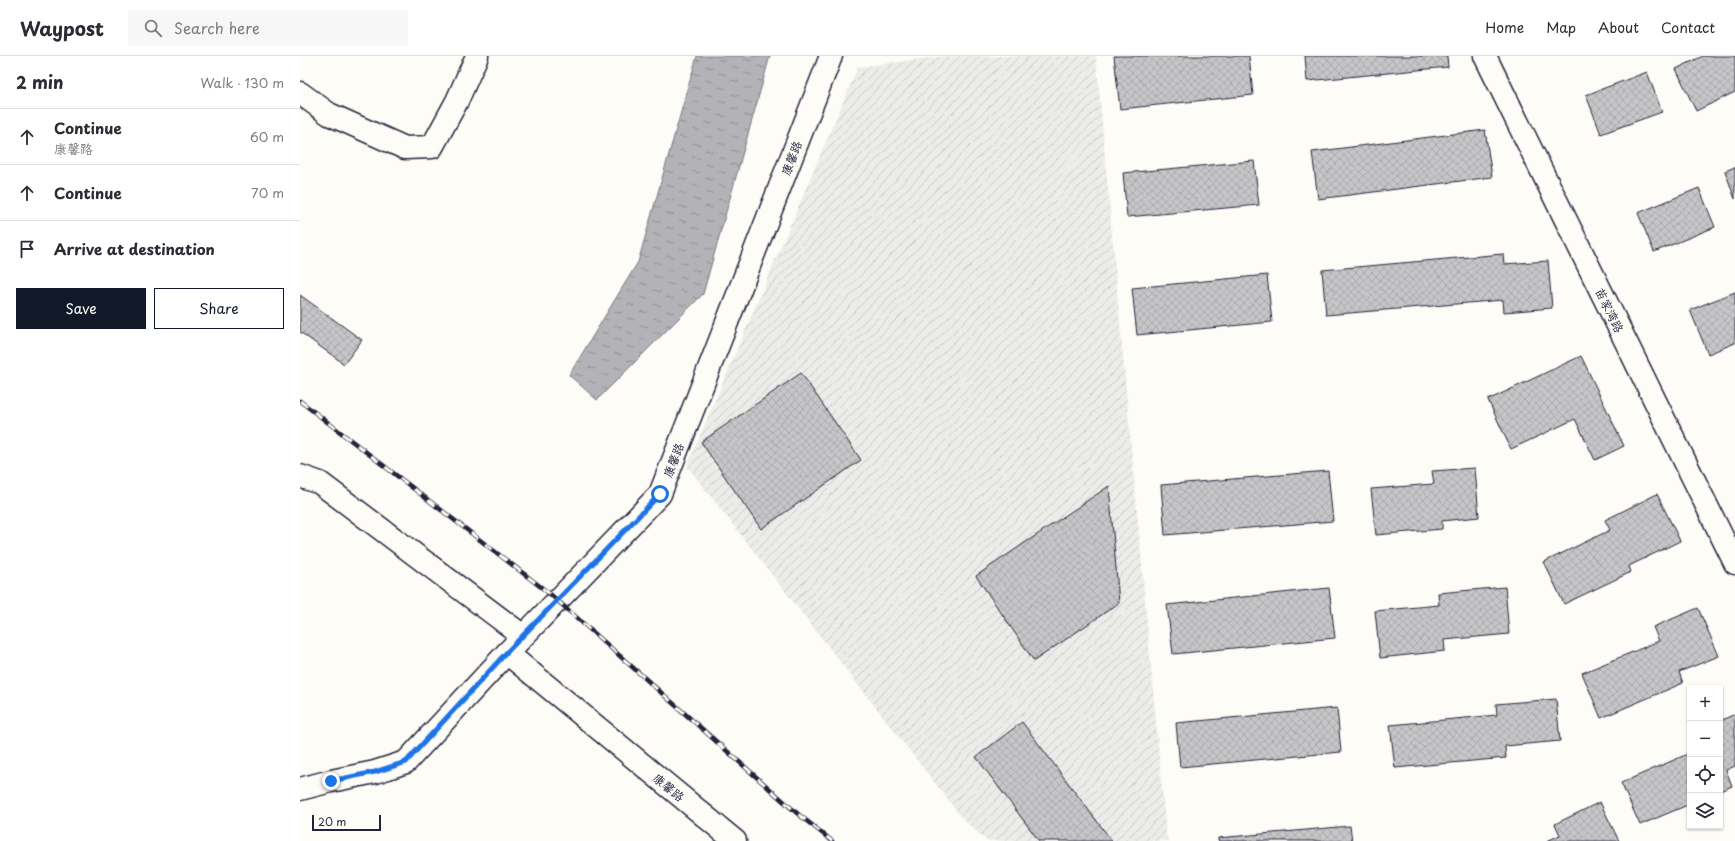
<!DOCTYPE html>
<meta charset="utf-8">
<style>
:root{--surface:#fff;--page:#f7f7f7;--text:#2b2b33;--muted:#7c7c81;--line:#e1e1e2;--accent:#111827}
body{margin:0;font-family:"Playpen Sans","LXGW WenKai TC",sans-serif;background:var(--page);color:var(--text)}
.controls{position:absolute;right:12px;bottom:12px;display:grid;overflow:hidden;border-radius:0px;box-shadow:0 1px 3px #0004}
.controls button{width:36px;height:36px;display:grid;place-items:center;padding:0;border:0;border-bottom:1px solid var(--line);background:var(--surface);color:var(--text);font:20px sans-serif}
.scale{position:absolute;left:12px;bottom:10px;width:69px;box-sizing:border-box;padding-left:4px;border:2px solid #22223b;border-top:0;font-size:11px;line-height:14px;white-space:nowrap;color:#22223b;-webkit-text-stroke:3px #fdfcf7;paint-order:stroke}
.stop{position:absolute;width:12px;height:12px;margin:-9px;border:3px solid #1a73e8;border-radius:50%;background:#fff}
.stop.end{background:#1a73e8;border-color:#fff;box-shadow:0 1px 4px #0008}
.list{margin:0;padding:0;list-style:none}
h2{display:flex;justify-content:space-between;align-items:center;height:52px;margin:0;padding:0 16px;font-size:17px}
h2 small{font-size:13px;font-weight:400;color:var(--muted)}
.list li{display:grid;grid-template-columns:26px 1fr auto;gap:12px;align-items:center;box-sizing:border-box;height:56px;padding:0 16px;border-top:1px solid var(--line)}
.list b{display:block;font-size:15px;white-space:nowrap}
.list p{margin:0;font-size:13px;white-space:nowrap;color:var(--muted)}
.list em{font-size:13px;font-style:normal;color:var(--muted)}
.actions{display:flex;gap:8px;padding:12px 16px}
.actions a{flex:1;padding:9px 0;border:1px solid var(--accent);border-radius:0px;text-align:center;font-size:14px;color:var(--accent)}
.actions .main{background:var(--accent);color:#fff}
.icon{flex:none;width:22px;height:22px;fill:none;stroke:currentColor;stroke-width:2;stroke-linecap:round;stroke-linejoin:round}
.map{position:relative;flex:none;width:1435px;height:785px;overflow:hidden}
header{display:flex;align-items:center;gap:24px;box-sizing:border-box;height:56px;padding:0 20px;background:var(--surface);border-bottom:1px solid var(--line)}
header strong{font-size:19px}
nav{display:flex;gap:22px;margin-inline-start:auto;font-size:14px}
.search{width:280px;height:36px;background:var(--page);display:flex;align-items:center;gap:10px;box-sizing:border-box;padding:0 14px;border-radius:0px;color:var(--muted);font-size:15px}
main{display:flex}
aside{flex:1;background:var(--surface)}
.map>svg:first-child{display:block}
.industrial{fill:url(#industrial-furrows)}
.water{fill:url(#water-ripples);stroke:#787885}
.building{fill:url(#building-cross-hatch);stroke:#22223b}
.lines{fill:none;stroke-linecap:round;stroke-linejoin:round}
.minor-casing{stroke:#22223b;stroke-width:25}
.minor{stroke:#fdfcf7;stroke-width:22}
.rail-casing{stroke:#22223b;stroke-width:4.5}
.rail{stroke:#fdfcf7;stroke-width:3;stroke-dasharray:9;stroke-linecap:butt}
.route{stroke:#1a73e8;stroke-width:5}
.labels{text-anchor:middle;dominant-baseline:central;stroke-width:3;stroke-linejoin:round;paint-order:stroke}
.street-label{font-size:12px;fill:#22223b;stroke:#fdfcf7}
</style>
<header>
<strong>Waypost</strong>
<div class="search"><svg class="icon" aria-label="search" viewBox="0 0 24 24"><circle cx="10" cy="10" r="6"/><path d="M15 15l6 6"/></svg>Search here</div>
<nav><a>Home</a><a>Map</a><a>About</a><a>Contact</a></nav>
</header>
<main>
<aside>
<h2>2 min<small>Walk · 130 m</small></h2>
<ul class="list">
<li><svg class="icon" aria-label="ahead" viewBox="0 0 24 24"><path d="M12 20V5M6 11l6-6 6 6"/></svg><div><b>Continue</b><p>康馨路</p></div><em>60 m</em></li>
<li><svg class="icon" aria-label="ahead" viewBox="0 0 24 24"><path d="M12 20V5M6 11l6-6 6 6"/></svg><div><b>Continue</b></div><em>70 m</em></li>
<li><svg class="icon" aria-label="arrive" viewBox="0 0 24 24"><path d="M6 21V4h12l-3 4 3 4H6"/></svg><div><b>Arrive at destination</b></div></li>
</ul>
<div class="actions"><a class="main">Save</a><a>Share</a></div>
</aside>
<div class="map">
<svg width="1435" height="785" viewBox="0 0 1435 785">
<defs>
<pattern id="industrial-furrows" width="10" height="10" patternUnits="userSpaceOnUse"><rect width="10" height="10" fill="#ecece9"/><path d="M-1 1l2-2M0 10L10 0M9 11l2-2" fill="none" stroke="#cacac9"/></pattern>
<pattern id="water-ripples" width="26" height="14" patternUnits="userSpaceOnUse"><rect width="26" height="14" fill="#b2b2b7"/><path d="M2 4q2-2 4 0t4 0M15 11q2-2 4 0t4 0" fill="none" stroke="#909096"/></pattern>
<pattern id="building-cross-hatch" width="8" height="8" patternUnits="userSpaceOnUse"><rect width="8" height="8" fill="#c6c6c8"/><path d="M0 0l8 8M0 8l8-8" fill="none" stroke="#aaaaad"/></pattern>
</defs>
<rect width="100%" height="100%" fill="#fdfcf7"/>
<filter id="ink" filterUnits="userSpaceOnUse"><feTurbulence type="fractalNoise" baseFrequency=".025" numOctaves="2"/><feDisplacementMap in="SourceGraphic" scale="8" xChannelSelector="R" yChannelSelector="G"/><feConvolveMatrix kernelMatrix="1 2 1 2 8 2 1 2 1" color-interpolation-filters="sRGB"/></filter>
<g filter="url(#ink)">
<polygon class="industrial" points="645,0 796,0 866,778 868,785 687,785 663,763 387,410 558,11"/>
<polygon class="water" points="397,0 470,0 403,238 297,344 269,319 338,206"/>
<g class="building">
<polygon points="814,0 949,0 953,39 820,53"/>
<polygon points="1005,0 1147,0 1148,11 1007,25"/>
<polygon points="1403,0 1435,0 1435,36 1396,55 1376,13"/>
<polygon points="1347,16 1362,56 1301,78 1286,39"/>
<polygon points="1185,74 1192,121 1018,143 1012,96"/>
<polygon points="954,105 959,149 827,161 823,117"/>
<polygon points="1435,111 1435,143 1425,115"/>
<polygon points="1399,132 1415,171 1354,196 1338,157"/>
<polygon points="1203,198 1204,208 1248,205 1252,252 1204,256 1203,244 1026,259 1022,214"/>
<polygon points="967,219 972,266 837,279 832,232"/>
<polygon points="1435,236 1435,287 1408,298 1390,254"/>
<polygon points="0,239 62,284 44,308 0,276"/>
<polygon points="1281,300 1324,390 1295,404 1275,363 1211,393 1188,344"/>
<polygon points="501,317 561,404 461,473 401,386"/>
<polygon points="1175,412 1179,461 1142,465 1142,473 1076,479 1071,433 1134,428 1132,415"/>
<polygon points="1028,415 1033,465 865,479 861,429"/>
<polygon points="809,430 819,547 734,605 676,520"/>
<polygon points="1357,438 1380,485 1329,510 1331,516 1264,548 1244,506 1310,474 1305,464"/>
<polygon points="1205,531 1209,578 1144,584 1145,595 1080,602 1075,555 1139,549 1138,537"/>
<polygon points="1029,532 1035,582 873,598 867,549"/>
<polygon points="1398,552 1419,600 1379,616 1383,627 1301,662 1282,617 1359,585 1353,571"/>
<polygon points="1256,643 1260,685 1205,690 1206,702 1095,712 1090,669 1197,659 1196,648"/>
<polygon points="1037,652 1041,696 880,711 876,667"/>
<polygon points="1435,658 1435,710 1426,714 1432,730 1420,735 1420,665"/>
<polygon points="722,666 812,785 739,785 676,701"/>
<polygon points="1390,697 1390,748 1340,769 1321,727"/>
<polygon points="1300,746 1319,785 1247,785 1260,779 1255,768"/>
<polygon points="1050,770 1052,785 918,785 918,782"/>
</g>
<g class="lines">
<defs>
<g id="minor">
<polyline points="1185,0 1435,507"/>
<polyline points="0,37 29,58 105,92 132,91 157,45 177,0"/>
<polyline points="0,420 20,427 223,580"/>
<polyline points="0,733 31,725 75,716 106,706 207,597"/>
<polyline points="435,785 207,597 360,438 531,0"/>
</g>
</defs>
<use href="#minor" class="minor-casing"/>
<use href="#minor" class="minor"/>
<defs>
<polyline id="rail" points="0,345 250,538 498,758 532,785"/>
</defs>
<use href="#rail" class="rail-casing"/>
<use href="#rail" class="rail"/>
</g>
</g>
<g class="lines" filter="url(#ink)">
<polyline class="route" points="31,725 75,716 106,706 206,597 360,438"/>
</g>
<g class="labels">
<g class="street-label">
<text transform="translate(491 102) rotate(-69)">康馨路</text>
<text transform="translate(1310 254) rotate(64)">苗家湾路</text>
<text transform="translate(373 404) rotate(-69)">康馨路</text>
<text transform="translate(369 731) rotate(39)">康馨路</text>
</g>
</g>
</svg>
<div class="controls">
<button>+</button>
<button>−</button>
<button><svg class="icon" aria-label="locate" viewBox="0 0 24 24"><circle cx="12" cy="12" r="6"/><path d="M12 2v4M12 18v4M2 12h4M18 12h4"/></svg></button>
<button><svg class="icon" aria-label="layers" viewBox="0 0 24 24"><path d="M12 4l9 5-9 5-9-5zM3 14l9 5 9-5"/></svg></button>
</div>
<div class="scale">20 m</div>
<div class="stop" style="left:360px;top:438px"></div>
<div class="stop end" style="left:31px;top:725px"></div>
</div>
</main>
